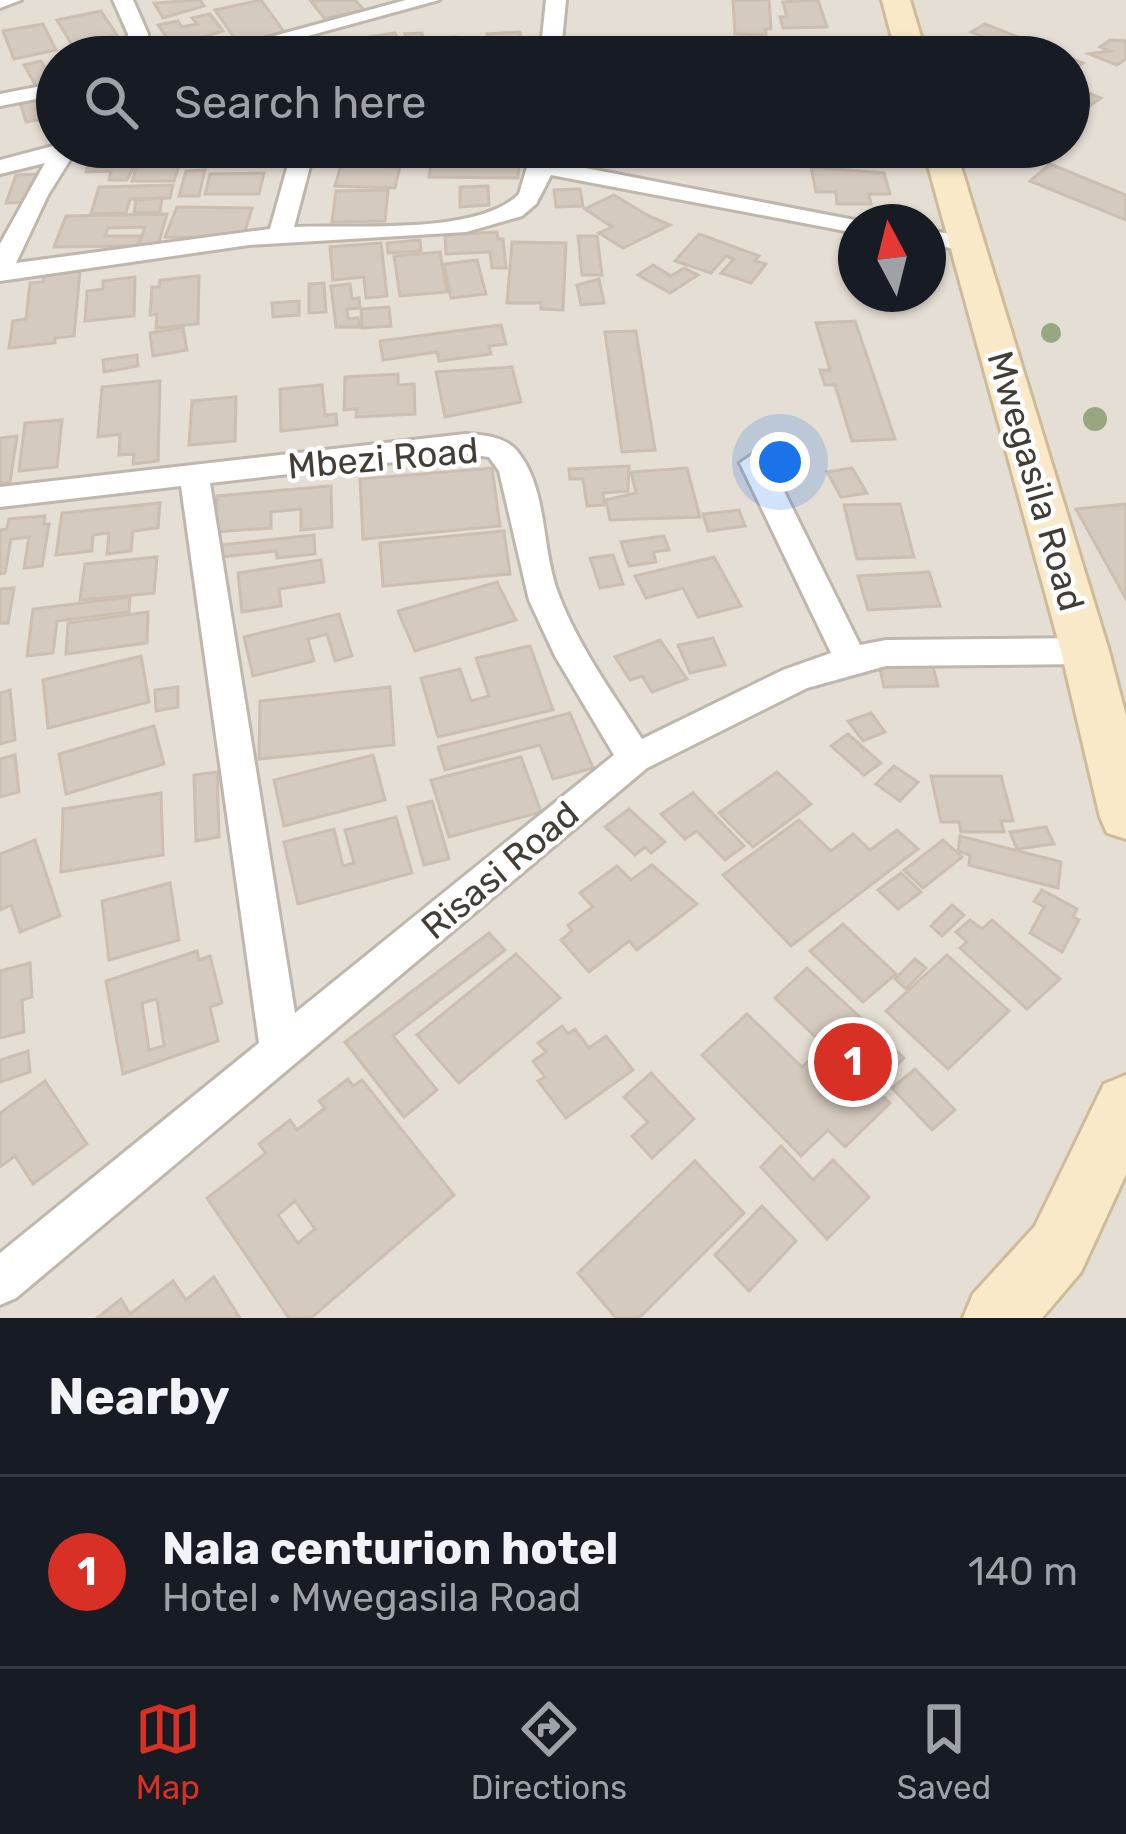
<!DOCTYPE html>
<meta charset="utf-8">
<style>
:root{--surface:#171b24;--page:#242831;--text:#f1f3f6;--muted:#9ea1a6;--line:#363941;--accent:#d93025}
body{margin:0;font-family:Rubik,sans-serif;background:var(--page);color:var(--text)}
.compass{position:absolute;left:838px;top:204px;width:108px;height:108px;border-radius:50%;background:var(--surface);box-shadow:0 3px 9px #0004;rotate:353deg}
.you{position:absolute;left:780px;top:462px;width:42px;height:42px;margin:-30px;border:9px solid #fff;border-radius:50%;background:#1a73e8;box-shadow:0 0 0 18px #1a73e833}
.badge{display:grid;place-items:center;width:78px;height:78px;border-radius:50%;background:var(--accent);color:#fff;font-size:39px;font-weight:700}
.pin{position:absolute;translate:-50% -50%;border:6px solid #fff;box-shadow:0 3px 12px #0006}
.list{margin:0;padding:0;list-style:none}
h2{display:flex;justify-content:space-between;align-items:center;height:156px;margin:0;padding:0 48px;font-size:51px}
h2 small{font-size:39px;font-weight:400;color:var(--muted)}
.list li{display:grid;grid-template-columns:78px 1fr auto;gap:36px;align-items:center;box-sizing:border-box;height:192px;padding:0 48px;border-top:3px solid var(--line)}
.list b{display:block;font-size:45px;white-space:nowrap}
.list p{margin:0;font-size:39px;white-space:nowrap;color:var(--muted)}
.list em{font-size:39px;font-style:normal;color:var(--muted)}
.icon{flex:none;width:66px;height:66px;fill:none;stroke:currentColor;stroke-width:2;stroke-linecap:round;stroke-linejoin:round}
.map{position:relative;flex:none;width:1126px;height:1318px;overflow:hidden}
.search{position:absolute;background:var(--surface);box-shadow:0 3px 9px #0004;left:36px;right:36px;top:36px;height:132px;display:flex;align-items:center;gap:30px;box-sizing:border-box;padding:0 42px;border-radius:66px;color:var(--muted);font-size:45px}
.sheet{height:348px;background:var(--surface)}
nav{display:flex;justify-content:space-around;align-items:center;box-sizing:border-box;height:168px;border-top:3px solid var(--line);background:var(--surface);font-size:33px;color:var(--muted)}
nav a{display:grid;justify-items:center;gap:6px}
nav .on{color:var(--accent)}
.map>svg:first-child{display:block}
.residential{fill:#e5ded4;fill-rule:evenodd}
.building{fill:#d5cabf;stroke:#ccbeb0;stroke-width:3;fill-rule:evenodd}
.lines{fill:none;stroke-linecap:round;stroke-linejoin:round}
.street-casing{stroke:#bfb6ac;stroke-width:6}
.secondary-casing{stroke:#cdbb99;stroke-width:6}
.street{fill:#fff;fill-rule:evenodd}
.secondary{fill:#f9e9c8;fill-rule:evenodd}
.tree{fill:#97a881}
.labels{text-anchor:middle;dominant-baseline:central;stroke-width:9;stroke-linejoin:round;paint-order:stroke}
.street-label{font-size:36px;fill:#433d36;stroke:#fff}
</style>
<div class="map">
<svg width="1126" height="1318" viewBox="0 0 1126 1318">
<rect width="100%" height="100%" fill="#f1ede6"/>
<path class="residential" d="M 0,0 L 1126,0 L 1126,1318 L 0,1318 ZM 57,57 L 1069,57 L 1069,147 L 57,147 ZM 856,222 L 928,222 L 928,294 L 856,294 Z"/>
<g class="building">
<polygon points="200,0 204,6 163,18 154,3"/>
<polygon points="261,0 285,33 238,43 215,10"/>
<polygon points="310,0 355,0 364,10 325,19"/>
<polygon points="733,0 769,0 771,29 765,29 766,35 735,34"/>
<polygon points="818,0 827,27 783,28 780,17 787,17 783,2"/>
<polygon points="101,11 117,35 72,45 57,20"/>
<polygon points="210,14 223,31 173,46 158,25 178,21 182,27 197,24 192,18"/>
<polygon points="43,24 56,50 14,59 3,31"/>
<polygon points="985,24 1083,63 1070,71 1069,57 1034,57 971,32"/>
<polygon points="520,32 522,50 455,53 454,37 488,39 487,34"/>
<polygon points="395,33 404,50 365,56 357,39"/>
<polygon points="422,33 428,57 380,57 408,52 405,34"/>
<polygon points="1110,40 1126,41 1126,59 1117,65 1089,54 1110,51 1100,47"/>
<polygon points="116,42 123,57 76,57 98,53 95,46"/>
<polygon points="41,61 53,82 36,86 24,65"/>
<polygon points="1078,89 1101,98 1069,120 1069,96"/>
<polygon points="38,99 44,119 26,122 20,102"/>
<polygon points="196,147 269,147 263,166 189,166"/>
<polygon points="331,147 370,147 369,158 329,158"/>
<polygon points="433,151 520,152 518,178 429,177"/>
<polygon points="141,153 127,180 109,180 111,171 86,172 91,155"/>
<polygon points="155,154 183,154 174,181 132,181 137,166 151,166"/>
<polygon points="1050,164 1126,195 1126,220 1030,181"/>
<polygon points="341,165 400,167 395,188 335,186"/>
<polygon points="811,167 884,173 890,194 869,194 871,204 837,204 836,192 816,192"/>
<polygon points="205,170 199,196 179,196 186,171"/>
<polygon points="264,173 259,194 205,194 210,174"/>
<polygon points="38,174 29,202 6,203 16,175"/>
<polygon points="173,185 170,198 130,199 126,213 91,214 99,187"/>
<polygon points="488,186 489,205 460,207 460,187"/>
<polygon points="580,189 583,206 556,207 554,190"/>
<polygon points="388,190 385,221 332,222 336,191"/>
<polygon points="614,195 647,215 670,225 623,248 599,233 612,227 585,209"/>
<polygon points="162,198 160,212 134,213 136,200"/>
<polygon points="177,207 252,208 243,238 165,237"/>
<polygon points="167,214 158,245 139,245 145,227 108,228 105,236 141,236 137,246 54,247 66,216"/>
<polygon points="497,232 498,239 503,239 506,268 492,268 490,252 446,254 445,235"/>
<polygon points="699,234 759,256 755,261 766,264 751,283 721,273 734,259 726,256 711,273 675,261"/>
<polygon points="578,236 597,236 602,275 582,275"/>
<polygon points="420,240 421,251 388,253 387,243"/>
<polygon points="512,242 566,243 563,310 541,309 541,303 507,303"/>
<polygon points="381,243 387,296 366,298 364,277 333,280 330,247"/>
<polygon points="440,252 447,292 400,296 394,256"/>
<polygon points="477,260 486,294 451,298 444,264"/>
<polygon points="653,265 671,276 684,268 698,275 670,293 638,275"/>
<polygon points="80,271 74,336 55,338 55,343 9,348 13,321 26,319 30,283 43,282 44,274"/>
<polygon points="199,276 198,324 156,328 157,314 150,315 152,287 159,287 160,280"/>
<polygon points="135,277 134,316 85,321 87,291 103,289 103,281"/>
<polygon points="599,279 604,303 581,305 577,285"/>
<polygon points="324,283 326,312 309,313 309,284"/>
<polygon points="350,284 352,299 359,298 360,308 347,309 348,319 358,318 360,327 336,327 331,286"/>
<polygon points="299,301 299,315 273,317 272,303"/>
<polygon points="389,307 391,326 362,328 361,309"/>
<polygon points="855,321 895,439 852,441 835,385 825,385 820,370 830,370 816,323"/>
<polygon points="501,325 506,344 489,346 491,354 439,361 437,352 383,360 380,341"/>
<polygon points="183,327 187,350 153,356 150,333"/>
<polygon points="636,331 655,450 622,452 605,332"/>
<polygon points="137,355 138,366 104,372 103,360"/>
<polygon points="512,367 521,402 445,417 436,372"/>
<polygon points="398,374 398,385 414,384 415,414 356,417 357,409 344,410 345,377"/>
<polygon points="160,381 158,461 133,464 134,454 119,455 120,434 98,437 102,387"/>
<polygon points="322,385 325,415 336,414 337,425 281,431 280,389"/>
<polygon points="236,397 235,441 189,445 192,401"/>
<polygon points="62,420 57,467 19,471 25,423"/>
<polygon points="17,436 10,482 0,483 0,438"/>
<polygon points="629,466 628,491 603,493 604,505 587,506 583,479 570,479 569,469"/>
<polygon points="492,468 500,526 363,539 360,479"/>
<polygon points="687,468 700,517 610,520 606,500 636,493 631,472"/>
<polygon points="852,468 867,493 841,497 827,472"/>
<polygon points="331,486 332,527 301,530 301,509 271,512 271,528 214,532 217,496"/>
<polygon points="160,503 158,528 133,531 131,551 107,554 109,533 93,535 92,551 56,555 62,513"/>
<polygon points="900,504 914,557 857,559 844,505"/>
<polygon points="1126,504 1126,599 1076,509"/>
<polygon points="739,510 745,526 708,531 703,514"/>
<polygon points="45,516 44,524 49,524 42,566 24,568 29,537 11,539 5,573 0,574 0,530 7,529 9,519"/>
<polygon points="504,531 510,574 383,586 380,543"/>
<polygon points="314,535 315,554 277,558 276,551 221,557 221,545"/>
<polygon points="664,536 669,550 653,552 656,562 629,566 621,542"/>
<polygon points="613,555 623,584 600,588 590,558"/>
<polygon points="157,557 154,593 80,600 85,564"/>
<polygon points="714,557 741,606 698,617 683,588 646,598 635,576"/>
<polygon points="321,560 324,582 279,589 281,606 242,612 238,573"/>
<polygon points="929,572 940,606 868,610 858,576"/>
<polygon points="497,582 516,620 415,651 398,611"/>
<polygon points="14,588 8,623 0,623 0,589"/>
<polygon points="130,597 129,612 57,621 53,653 27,656 33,609"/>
<polygon points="148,612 147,643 66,654 68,623"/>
<polygon points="339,614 352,656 335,661 327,634 308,639 314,661 253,676 244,637"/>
<polygon points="713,638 725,665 690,673 678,645"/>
<polygon points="660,640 687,679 652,692 642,676 630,680 615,657"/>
<polygon points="530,646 553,710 438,737 421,678 460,669 471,701 489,696 476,658"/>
<polygon points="141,656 149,702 48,728 43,680"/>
<polygon points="932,662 938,686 884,687 879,664"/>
<polygon points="178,687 178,707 156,711 155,690"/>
<polygon points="390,687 394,745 259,759 260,701"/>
<polygon points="10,690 15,740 0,744 0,693"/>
<polygon points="570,713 593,768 553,779 540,745 445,770 438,747"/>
<polygon points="871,713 885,732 863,741 848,721"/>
<polygon points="154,726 164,764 66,794 59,754"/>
<polygon points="848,734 881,763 864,775 831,746"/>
<polygon points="15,755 19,792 0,797 0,759"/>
<polygon points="373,755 385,800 284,826 274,780"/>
<polygon points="521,757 541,812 449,837 431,780"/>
<polygon points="894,766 918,782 900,801 876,784"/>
<polygon points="217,772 219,837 196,841 194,775"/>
<polygon points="777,772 811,804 753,847 719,813"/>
<polygon points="931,776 1001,776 1013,821 1001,821 1004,832 961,832 959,822 941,822"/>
<polygon points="161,793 163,855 61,872 63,809"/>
<polygon points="693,793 744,846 725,860 697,831 685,839 661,814"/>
<polygon points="432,801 449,859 424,865 408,807"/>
<polygon points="629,809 665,842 651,853 645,847 635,855 605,827"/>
<polygon points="396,817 412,873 298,904 284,842 334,829 343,866 354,863 345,830"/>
<polygon points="799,820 831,851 853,834 870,850 897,830 918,849 791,946 723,875"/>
<polygon points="1046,827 1054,844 1017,849 1010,832"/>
<polygon points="960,836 1061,862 1058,888 969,865 970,855 958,851"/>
<polygon points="35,840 60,916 20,932 11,905 0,910 0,854"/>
<polygon points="943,840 962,857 923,888 904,870"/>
<polygon points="652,865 697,904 637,950 629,941 589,972 561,940 572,931 568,925 593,907 580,893 617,866 631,880"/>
<polygon points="901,873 921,892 898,909 878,890"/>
<polygon points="170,883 179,940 109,960 102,901"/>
<polygon points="1042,890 1077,909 1073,917 1079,920 1062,952 1030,933 1044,907 1034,901"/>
<polygon points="952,905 964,915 942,936 931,926"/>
<polygon points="970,920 982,929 992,920 1060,979 1027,1009 960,948 967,942 956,932"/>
<polygon points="843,924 896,974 863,1002 810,951"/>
<polygon points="489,933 505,950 393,1036 437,1090 404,1117 345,1042"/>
<path d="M 197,951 L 199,960 L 210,956 L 222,1003 L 210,1007 L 218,1041 L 123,1074 L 106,981 ZM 157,999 L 164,1046 L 149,1050 L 142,1003 Z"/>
<polygon points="516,954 560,998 459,1083 417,1035"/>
<polygon points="947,955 1009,1011 948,1069 886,1011"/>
<polygon points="915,959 926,968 906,989 895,979"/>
<polygon points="30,963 32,997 22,1000 24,1032 0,1038 0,971"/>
<polygon points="807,968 904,1058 873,1088 890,1103 845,1147 828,1130 801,1156 702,1055 747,1014 802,1067 825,1046 775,998"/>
<polygon points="562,1026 568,1034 575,1029 589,1048 606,1036 633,1070 566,1118 538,1081 545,1077 533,1061 546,1052 538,1043"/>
<polygon points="28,1051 30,1072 0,1082 0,1060"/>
<polygon points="915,1069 955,1110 932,1130 892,1088"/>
<polygon points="651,1073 694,1119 652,1158 632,1136 648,1122 624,1097"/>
<path d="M 348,1079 L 353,1086 L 362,1080 L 454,1195 L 311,1318 L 289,1318 L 207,1198 L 266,1153 L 259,1144 L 290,1120 L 297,1130 L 325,1108 L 319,1101 ZM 295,1201 L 315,1229 L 298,1243 L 278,1215 Z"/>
<polygon points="45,1081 87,1144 33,1184 15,1156 0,1167 0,1113"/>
<polygon points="781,1146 813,1180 833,1160 869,1197 827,1239 761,1167"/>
<polygon points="695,1161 744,1213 639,1318 616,1318 578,1273"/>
<polygon points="762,1206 796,1241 749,1291 715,1255"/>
<polygon points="214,1277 240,1318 97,1318 121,1299 130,1314 173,1281 186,1300"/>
</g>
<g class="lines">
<defs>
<g id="street">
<polygon points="0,0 21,0 0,8"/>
<polygon points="113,0 133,0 148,34 146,57 126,57 128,34"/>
<polygon points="406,0 439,0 231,57 197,57"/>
<polygon points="546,0 566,0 561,51 909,38 919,44 909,50 540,57"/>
<polygon points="57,83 57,95 0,106 0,94"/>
<path d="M 57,145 L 78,147 L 48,195 L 16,263 L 270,229 L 293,147 L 315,147 L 294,227 C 351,224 478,236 519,194 L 533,147 L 555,147 L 554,162 L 865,222 L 856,222 L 856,233 L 551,175 L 536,204 L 522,216 L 466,232 L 249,245 L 0,281 L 0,244 L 45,163 L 0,174 L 0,160 Z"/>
<polygon points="928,230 976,239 979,244 967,251 928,244"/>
<path d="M 465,434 C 482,435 505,436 517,451 C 548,488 541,549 558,593 C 578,646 612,692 642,739 L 783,670 L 831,653 L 740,463 L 755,453 L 770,463 L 860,645 L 886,640 L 1085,638 L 1097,642 L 1101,651 L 1097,660 L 1085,664 L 886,666 L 807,688 L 647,768 L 16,1298 L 0,1305 L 0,1253 L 259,1043 L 181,486 L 0,507 L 0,487 ZM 465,454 L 489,457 L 499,471 L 529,600 L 555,656 L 614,755 L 295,1013 L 210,483 Z"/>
</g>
<g id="secondary">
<polygon points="882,0 910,0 927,57 897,57"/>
<polygon points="923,147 955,147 1109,651 1126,716 1126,839 1107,833 1100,817 1061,651"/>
<polygon points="1126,1075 1126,1174 1081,1272 1042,1318 963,1318 973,1294 1035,1226 1104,1084"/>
</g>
</defs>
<use href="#street" class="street-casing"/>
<use href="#secondary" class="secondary-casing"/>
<use href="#street" class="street"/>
<use href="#secondary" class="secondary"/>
</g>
<g class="tree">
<circle cx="1051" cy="333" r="10"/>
<circle cx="1095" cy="419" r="12"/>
</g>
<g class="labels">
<g class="street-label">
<text transform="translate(383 458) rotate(-5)">Mbezi Road</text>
<text transform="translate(1036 481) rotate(74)">Mwegasila Road</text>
<text transform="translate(500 870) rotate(-40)">Risasi Road</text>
</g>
</g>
</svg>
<svg class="compass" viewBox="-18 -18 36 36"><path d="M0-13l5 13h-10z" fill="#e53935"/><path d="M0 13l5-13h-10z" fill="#9ea1a6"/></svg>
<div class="you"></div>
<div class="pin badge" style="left:853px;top:1062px">1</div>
<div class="search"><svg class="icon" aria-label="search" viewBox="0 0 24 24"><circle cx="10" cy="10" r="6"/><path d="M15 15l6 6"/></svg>Search here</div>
</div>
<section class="sheet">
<h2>Nearby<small></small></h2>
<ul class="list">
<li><span class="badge">1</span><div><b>Nala centurion hotel</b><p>Hotel · Mwegasila Road</p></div><em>140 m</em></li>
</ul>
</section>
<nav>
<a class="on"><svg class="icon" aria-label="map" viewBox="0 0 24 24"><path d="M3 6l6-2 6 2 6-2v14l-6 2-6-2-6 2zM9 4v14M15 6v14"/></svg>Map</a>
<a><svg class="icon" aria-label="directions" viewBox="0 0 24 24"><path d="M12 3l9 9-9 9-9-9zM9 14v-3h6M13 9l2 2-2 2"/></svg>Directions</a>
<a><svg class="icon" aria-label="saved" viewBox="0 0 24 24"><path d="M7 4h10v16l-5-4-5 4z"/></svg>Saved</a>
</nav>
